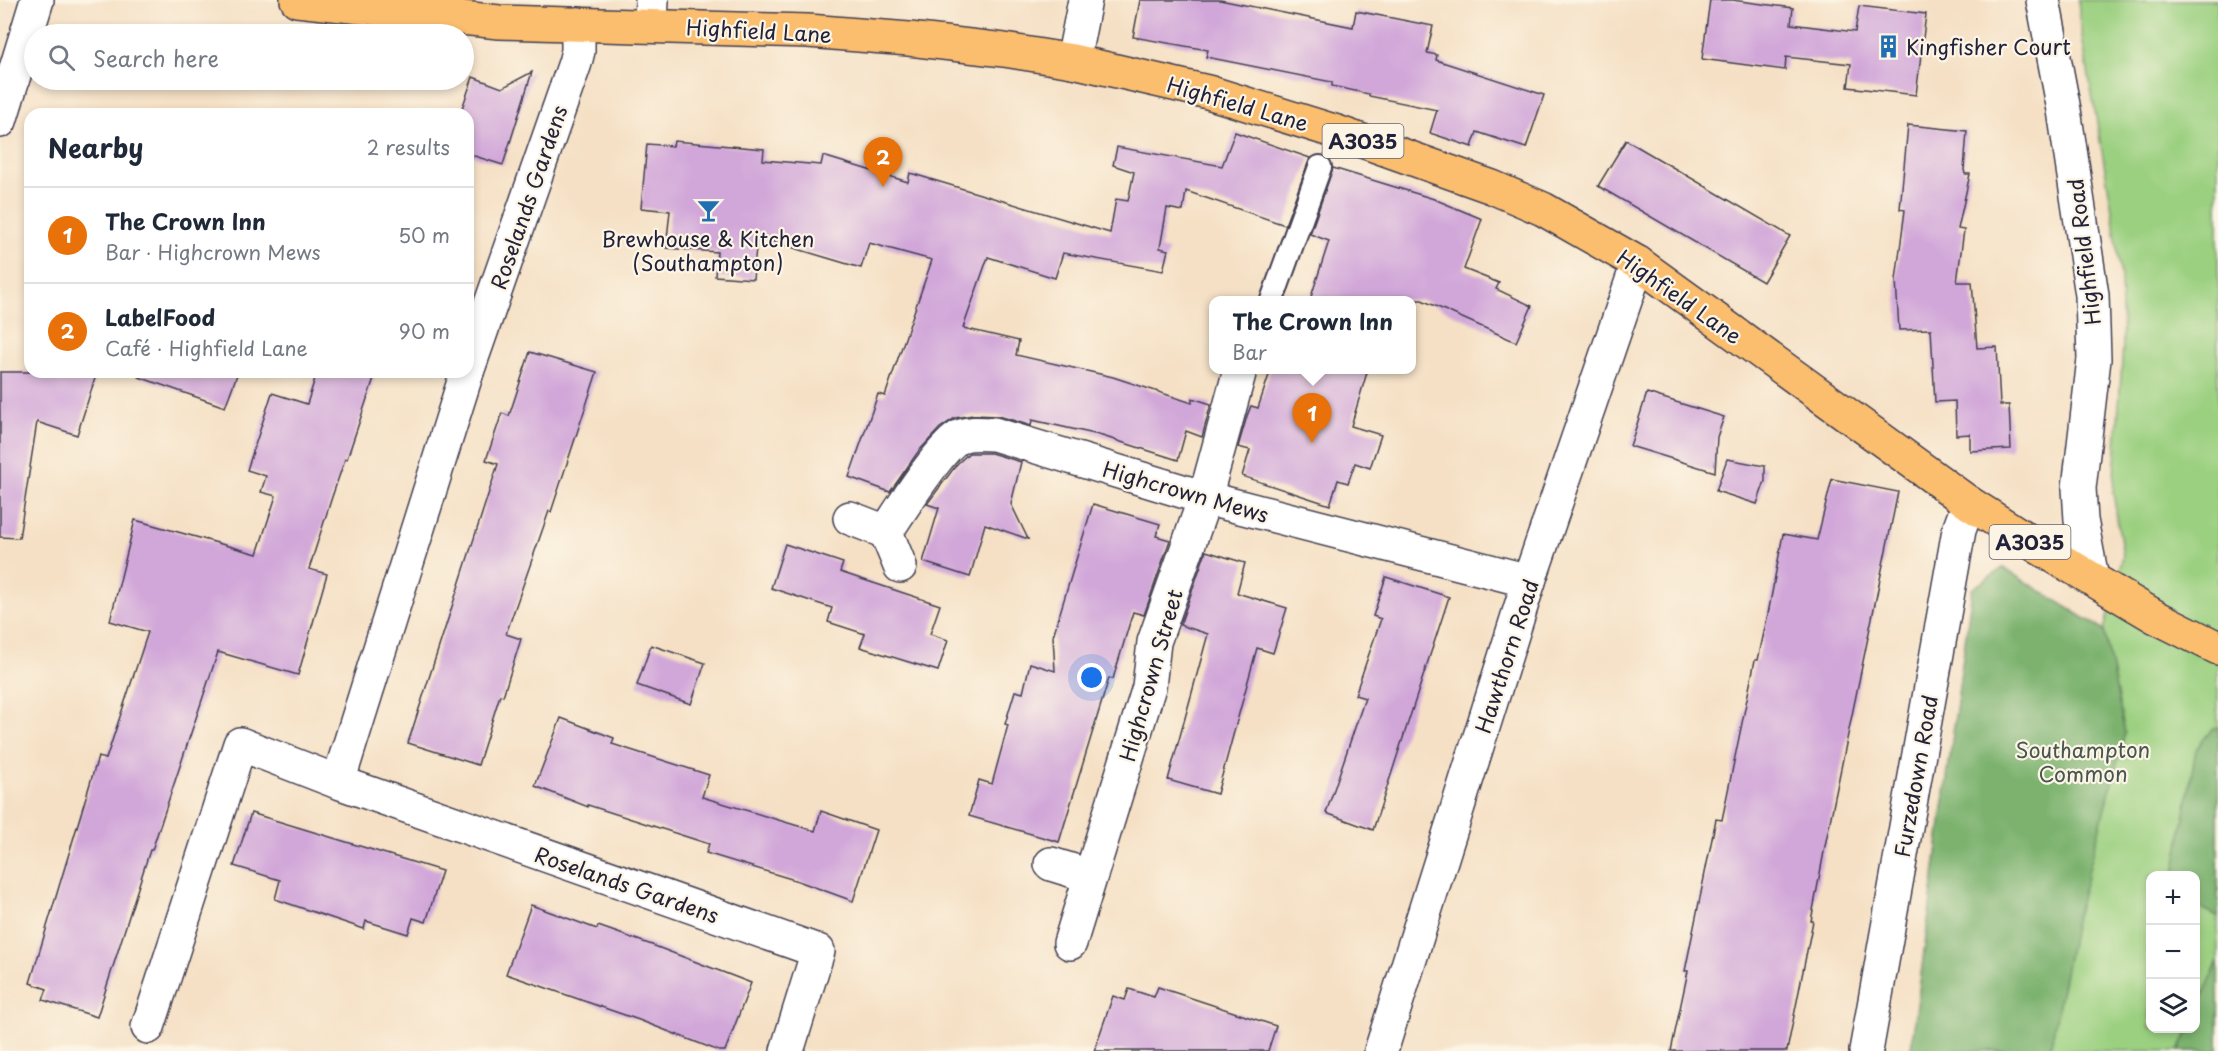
<!DOCTYPE html>
<meta charset="utf-8">
<style>
:root{--surface:#fff;--page:#f2f2f3;--text:#1f2937;--muted:#747a83;--line:#e0e1e3;--accent:#1f6fb2}
body{margin:0;font-family:"Playpen Sans",sans-serif;background:var(--page);color:var(--text)}
.controls{position:absolute;right:18px;bottom:18px;display:grid;overflow:hidden;border-radius:12px;box-shadow:0 3px 9px #0003}
.controls button{width:54px;height:54px;display:grid;place-items:center;padding:0;border:0;border-bottom:2px solid var(--line);background:var(--surface);color:var(--text);font:30px sans-serif}
.you{position:absolute;left:1092px;top:678px;width:21px;height:21px;margin:-15px;border:4px solid #fff;border-radius:50%;background:#1a73e8;box-shadow:0 0 0 9px #1a73e833}
.badge{display:grid;place-items:center;width:39px;height:39px;border-radius:50%;background:var(--accent);color:#fff;font-size:20px;font-weight:700}
.pin{position:absolute;translate:-50% -50px;filter:drop-shadow(0 2px 3px #0008)}
.pin::after{content:'';position:absolute;top:32px;width:21px;height:18px;background:inherit;clip-path:polygon(0 0,100% 0,50% 100%)}
.popup{position:absolute;left:1209px;top:296px;width:207px;height:78px;box-sizing:border-box;display:grid;place-content:center;border-radius:12px;background:var(--surface);filter:drop-shadow(0 2px 4px #0005);font-size:20px;white-space:nowrap;color:var(--muted)}
.popup b{font-size:22px;color:var(--text)}
.popup::after{content:'';position:absolute;left:50%;top:100%;margin-left:-12px;border:12px solid transparent;border-top-color:var(--surface)}
.list{margin:0;padding:0;list-style:none}
h2{display:flex;justify-content:space-between;align-items:center;height:78px;margin:0;padding:0 24px;font-size:26px}
h2 small{font-size:20px;font-weight:400;color:var(--muted)}
.list li{display:grid;grid-template-columns:39px 1fr auto;gap:18px;align-items:center;box-sizing:border-box;height:96px;padding:0 24px;border-top:2px solid var(--line)}
.list b{display:block;font-size:22px;white-space:nowrap}
.list p{margin:0;font-size:20px;white-space:nowrap;color:var(--muted)}
.list em{font-size:20px;font-style:normal;color:var(--muted)}
.icon{flex:none;width:33px;height:33px;fill:none;stroke:currentColor;stroke-width:2;stroke-linecap:round;stroke-linejoin:round}
.map{position:relative;flex:none;width:2218px;height:1051px;overflow:hidden}
.search{position:absolute;background:var(--surface);box-shadow:0 3px 9px #0003;left:24px;top:24px;width:450px;height:66px;display:flex;align-items:center;gap:15px;box-sizing:border-box;padding:0 21px;border-radius:33px;color:var(--muted);font-size:22px}
.panel{position:absolute;background:var(--surface);box-shadow:0 3px 9px #0003;left:24px;top:108px;width:450px;height:270px;border-radius:18px}
.map>svg:first-child{display:block}
.green{fill:#9bd080;stroke:#5e795e;stroke-width:1.5;fill-rule:evenodd}
.forest{fill:#7cb26e;stroke:#4f6a54;stroke-width:1.5}
.building{fill:#d1a7d9}
.lines{fill:none;stroke-linecap:round;stroke-linejoin:round}
.lane-casing{stroke:#423e50;stroke-width:26}
.street-casing{stroke:#423e50;stroke-width:36}
.primary-casing{stroke:#423e50;stroke-width:36}
.lane{stroke:#fff;stroke-width:22}
.street{stroke:#fff;stroke-width:33}
.primary{stroke:#fbbe6e;stroke-width:33}
.labels{text-anchor:middle;dominant-baseline:central;stroke-width:4.5;stroke-linejoin:round;paint-order:stroke}
.shield{fill:#fcf5e5;stroke:#63616e;stroke-width:1.5}
.shield-label{font-size:20px;font-weight:bold;fill:#22223b}
.street-label{font-size:21px;fill:#22223b;stroke:#fcf5e5}
.poi-label{font-size:21px;fill:#22223b;stroke:#fcf5e5;text-anchor:start}
.park-label{font-size:21px;fill:#465650;stroke:#fcf5e5}
</style>
<div class="map">
<svg width="2218" height="1051" viewBox="0 0 2218 1051">
<rect width="100%" height="100%" fill="#fcf5e5"/>
<filter id="ink" filterUnits="userSpaceOnUse"><feTurbulence type="fractalNoise" baseFrequency=".0167" numOctaves="2"/><feDisplacementMap in="SourceGraphic" scale="12" xChannelSelector="R" yChannelSelector="G"/><feConvolveMatrix kernelMatrix="1 2 1 2 8 2 1 2 1" color-interpolation-filters="sRGB"/></filter>
<filter id="wash" filterUnits="userSpaceOnUse"><feTurbulence type="fractalNoise" baseFrequency=".008" numOctaves="4" result="noise"/><feDisplacementMap in="SourceGraphic" scale="24" xChannelSelector="R" yChannelSelector="G"/><feGaussianBlur stdDeviation="1.35" result="paint"/><feColorMatrix in="noise" values="0 0 0 0 0 0 0 0 0 0 0 0 0 0 0 0 0 1.4 0 .05"/><feComposite in="paint" operator="in"/></filter>
<g filter="url(#wash)">
<rect width="100%" height="100%" fill="#f5e0c5"/>
<path class="green" d="M 2078,0 L 2218,0 L 2218,1051 L 1911,1051 L 1972,589 L 2003,568 L 2104,630 L 2123,556 L 2113,492 L 2123,346 L 2121,278 L 2111,203 L 2081,31 ZM 2150,876 L 2196,876 L 2196,1028 L 2150,1028 Z"/>
<g class="forest">
<polygon points="2003,568 2104,630 2125,733 2075,921 2050,1051 1911,1051 1972,589"/>
<polygon points="2218,728 2218,918 2196,904 2196,876 2174,875 2196,749 2212,729"/>
<polygon points="2218,961 2218,1051 2179,1051 2189,1029 2196,1028 2196,1013"/>
</g>
<g id="blocks">
<g class="building">
<polygon points="1140,0 1220,0 1353,27 1356,11 1433,26 1427,53 1437,55 1436,60 1544,95 1526,148 1477,132 1472,147 1430,133 1437,110 1369,96 1369,94 1332,86 1332,82 1206,57 1208,50 1133,37"/>
<polygon points="1710,0 1732,0 1793,8 1791,24 1855,32 1859,6 1926,14 1916,95 1848,87 1851,64 1786,57 1785,70 1702,59"/>
<polygon points="532,72 503,165 468,154 468,114 460,114 473,77 502,88"/>
<polygon points="1908,125 1967,131 1964,170 1965,174 1970,174 1958,229 1964,230 1957,282 1972,282 1977,348 1997,347 2000,405 2009,405 2011,449 1970,451 1970,434 1956,435 1955,401 1935,402 1931,329 1899,330 1896,280 1905,210 1900,209"/>
<polygon points="1235,132 1310,158 1285,225 1186,191 1183,211 1167,208 1160,248 1168,250 1163,271 1063,253 1055,278 988,257 963,328 1019,341 1016,355 1113,377 1192,403 1192,398 1211,404 1202,437 1186,431 1178,460 1099,435 1032,420 1031,426 999,416 973,415 955,418 940,428 918,452 890,492 849,477 878,394 885,396 932,260 869,243 861,268 757,237 753,279 715,276 717,252 666,248 670,211 641,208 647,144 673,146 674,141 764,149 763,160 821,165 823,156 908,182 910,173 1110,233 1116,199 1128,201 1134,172 1113,165 1117,147 1222,166"/>
<polygon points="1626,140 1790,236 1763,282 1598,186"/>
<polygon points="1333,168 1434,199 1482,219 1464,269 1499,283 1496,289 1532,306 1516,342 1422,300 1310,300 1329,241 1310,234"/>
<polygon points="530,352 597,372 551,512 549,511 506,634 521,639 503,696 500,695 478,765 408,743 498,464 486,460 502,413 509,416"/>
<polygon points="1271,369 1368,369 1351,426 1381,435 1370,468 1355,463 1348,483 1338,480 1330,505 1242,476 1250,450 1238,447 1247,416 1251,406 1258,408"/>
<polygon points="0,372 97,372 77,435 37,422 19,538 0,537"/>
<polygon points="140,372 238,372 225,407 139,377"/>
<polygon points="317,372 376,372 347,459 345,459 332,497 309,569 327,574 298,675 218,652 152,850 150,850 97,1017 43,1000 47,989 30,983 98,757 106,759 148,632 110,621 135,520 257,554 276,496 261,492 266,476 247,470 272,393 307,404"/>
<polygon points="1647,393 1724,417 1717,437 1715,472 1630,446"/>
<polygon points="969,453 991,453 1021,462 1011,504 1028,539 985,524 970,577 923,562 939,508 927,504 957,464"/>
<polygon points="1727,459 1765,466 1765,481 1757,504 1716,491"/>
<polygon points="1832,479 1898,492 1826,841 1811,921 1813,921 1787,1051 1671,1051 1688,971 1685,971 1716,819 1722,820 1755,660 1758,660 1768,614 1783,534 1817,540"/>
<polygon points="1093,504 1160,524 1156,536 1170,540 1144,615 1133,612 1113,679 1109,678 1059,842 969,816 979,780 992,784 1008,725 1005,724 1015,691 1023,693 1030,663 1055,671 1053,636"/>
<polygon points="785,544 843,563 840,572 940,605 930,634 948,640 938,671 860,647 865,634 828,622 832,608 771,588"/>
<polygon points="1206,551 1245,563 1237,593 1287,608 1273,653 1257,648 1217,794 1168,780 1208,634 1180,625"/>
<polygon points="1386,577 1449,597 1373,830 1326,813 1365,698 1355,695 1381,619 1373,616"/>
<polygon points="651,645 705,663 691,704 637,685"/>
<polygon points="561,718 614,738 612,744 709,775 702,797 815,831 821,811 876,830 853,901 798,881 706,853 709,844 588,805 588,807 535,786"/>
<polygon points="251,813 442,871 426,922 413,918 408,934 366,921 364,929 275,899 280,880 234,866"/>
<polygon points="531,905 597,929 598,926 652,945 751,983 725,1051 719,1051 639,1020 506,974"/>
<polygon points="1158,987 1276,1026 1268,1051 1094,1051 1113,996 1125,1000 1129,989 1154,997"/>
</g>
</g>
</g>
<g filter="url(#ink)">
<use href="#blocks" fill-opacity="0" stroke="#423e50" stroke-width="1.5"/>
<g class="lines">
<defs>
<polyline id="lane" points="1272,300 1320,167"/>
<g id="street">
<polyline points="2043,0 2064,110 2092,295 2094,359 2079,488 2081,520 2092,578"/>
<polyline points="651,25 652,0"/>
<polyline points="1073,61 1085,0"/>
<polyline points="0,121 37,0"/>
<polyline points="468,369 575,63 578,51 578,24"/>
<polyline points="850,518 886,532"/>
<path d="M 900,566 L 886,532 C 900,511 942,444 961,436 C 971,432 984,434 994,434 L 1205,498 L 1529,581"/>
<polyline points="338,782 467,372"/>
<polyline points="1051,864 1090,876"/>
<polyline points="1070,943 1149,687 1154,642 1205,498 1240,370"/>
<polyline points="148,1027 240,744 338,782 818,951 787,1051"/>
<polyline points="1381,1051 1529,581 1638,263"/>
<polyline points="1866,1051 1959,530 1969,503"/>
</g>
<polyline id="primary" points="297,0 499,22 808,31 909,39 1004,50 1073,61 1208,92 1337,132 1492,187 1543,209 1638,263 1969,503 2040,548 2156,617 2218,648"/>
</defs>
<use href="#lane" class="lane-casing"/>
<use href="#street" class="street-casing"/>
<use href="#primary" class="primary-casing"/>
<use href="#lane" class="lane"/>
<use href="#street" class="street"/>
<use href="#primary" class="primary"/>
</g>
</g>
<defs>
<symbol id="building-bare" viewBox="-9 -9 18 18"><path d="M-4-6H4V6H1V3H-1V6H-4ZM-2.5-4.3h1.7v1.8h-1.7ZM.8-4.3h1.7v1.8H.8ZM-2.5-1h1.7V.8h-1.7ZM.8-1h1.7V.8H.8Z" fill="#1f6fb2" stroke="#fcf5e5" stroke-width="2.5" paint-order="stroke"/></symbol>
<symbol id="bar-bare" viewBox="-9 -9 18 18"><path d="M-6-5H6L.8 .8V4.5H3.5V6h-7V4.5H-.8V.8Z" fill="#1f6fb2" stroke="#fcf5e5" stroke-width="2.5" paint-order="stroke"/></symbol>
</defs>
<g fill-rule="evenodd">
<use href="#building-bare" x="1872" y="30" width="33" height="33"/>
<use href="#bar-bare" x="692" y="194" width="33" height="33"/>
</g>
<g class="labels">
<g class="shield">
<rect x="1322.5" y="124" width="81" height="34" rx="4.5"/>
<rect x="1989.5" y="525" width="81" height="34" rx="4.5"/>
</g>
<g class="shield-label">
<text x="1363" y="141">A3035</text>
<text x="2030" y="542">A3035</text>
</g>
<g class="street-label">
<text transform="translate(759 30) rotate(3)">Highfield Lane</text>
<text transform="translate(1238 103) rotate(16)">Highfield Lane</text>
<text transform="translate(528 197) rotate(-71)">Roselands Gardens</text>
<text transform="translate(2083 252) rotate(-97)">Highfield Road</text>
<text transform="translate(1680 296) rotate(35)">Highfield Lane</text>
<text transform="translate(1186 491) rotate(16)">Highcrown Mews</text>
<text transform="translate(1506 656) rotate(-72)">Hawthorn Road</text>
<text transform="translate(1150 675) rotate(-74)">Highcrown Street</text>
<text transform="translate(1915 776) rotate(-80)">Furzedown Road</text>
<text transform="translate(627 884) rotate(19)">Roselands Gardens</text>
</g>
<g class="poi-label">
<text x="1906" y="46">Kingfisher Court</text>
<text x="708" y="238" text-anchor="middle">Brewhouse &amp; Kitchen<tspan x="708" dy="24">(Southampton)</tspan></text>
</g>
<g class="park-label">
<text x="2083" y="749">Southampton<tspan x="2083" dy="24">Common</tspan></text>
</g>
</g>
</svg>
<div class="controls">
<button>+</button>
<button>−</button>
<button><svg class="icon" aria-label="layers" viewBox="0 0 24 24"><path d="M12 4l9 5-9 5-9-5zM3 14l9 5 9-5"/></svg></button>
</div>
<div class="you"></div>
<div class="pin badge" style="left:1312px;top:443px;background:#e8710a">1</div>
<div class="popup"><b>The Crown Inn</b>Bar</div>
<div class="pin badge" style="left:883px;top:187px;background:#e8710a">2</div>
<div class="search"><svg class="icon" aria-label="search" viewBox="0 0 24 24"><circle cx="10" cy="10" r="6"/><path d="M15 15l6 6"/></svg>Search here</div>
<section class="panel">
<h2>Nearby<small>2 results</small></h2>
<ul class="list">
<li><span class="badge" style="background:#e8710a">1</span><div><b>The Crown Inn</b><p>Bar · Highcrown Mews</p></div><em>50 m</em></li>
<li><span class="badge" style="background:#e8710a">2</span><div><b>LabelFood</b><p>Café · Highfield Lane</p></div><em>90 m</em></li>
</ul>
</section>
</div>
